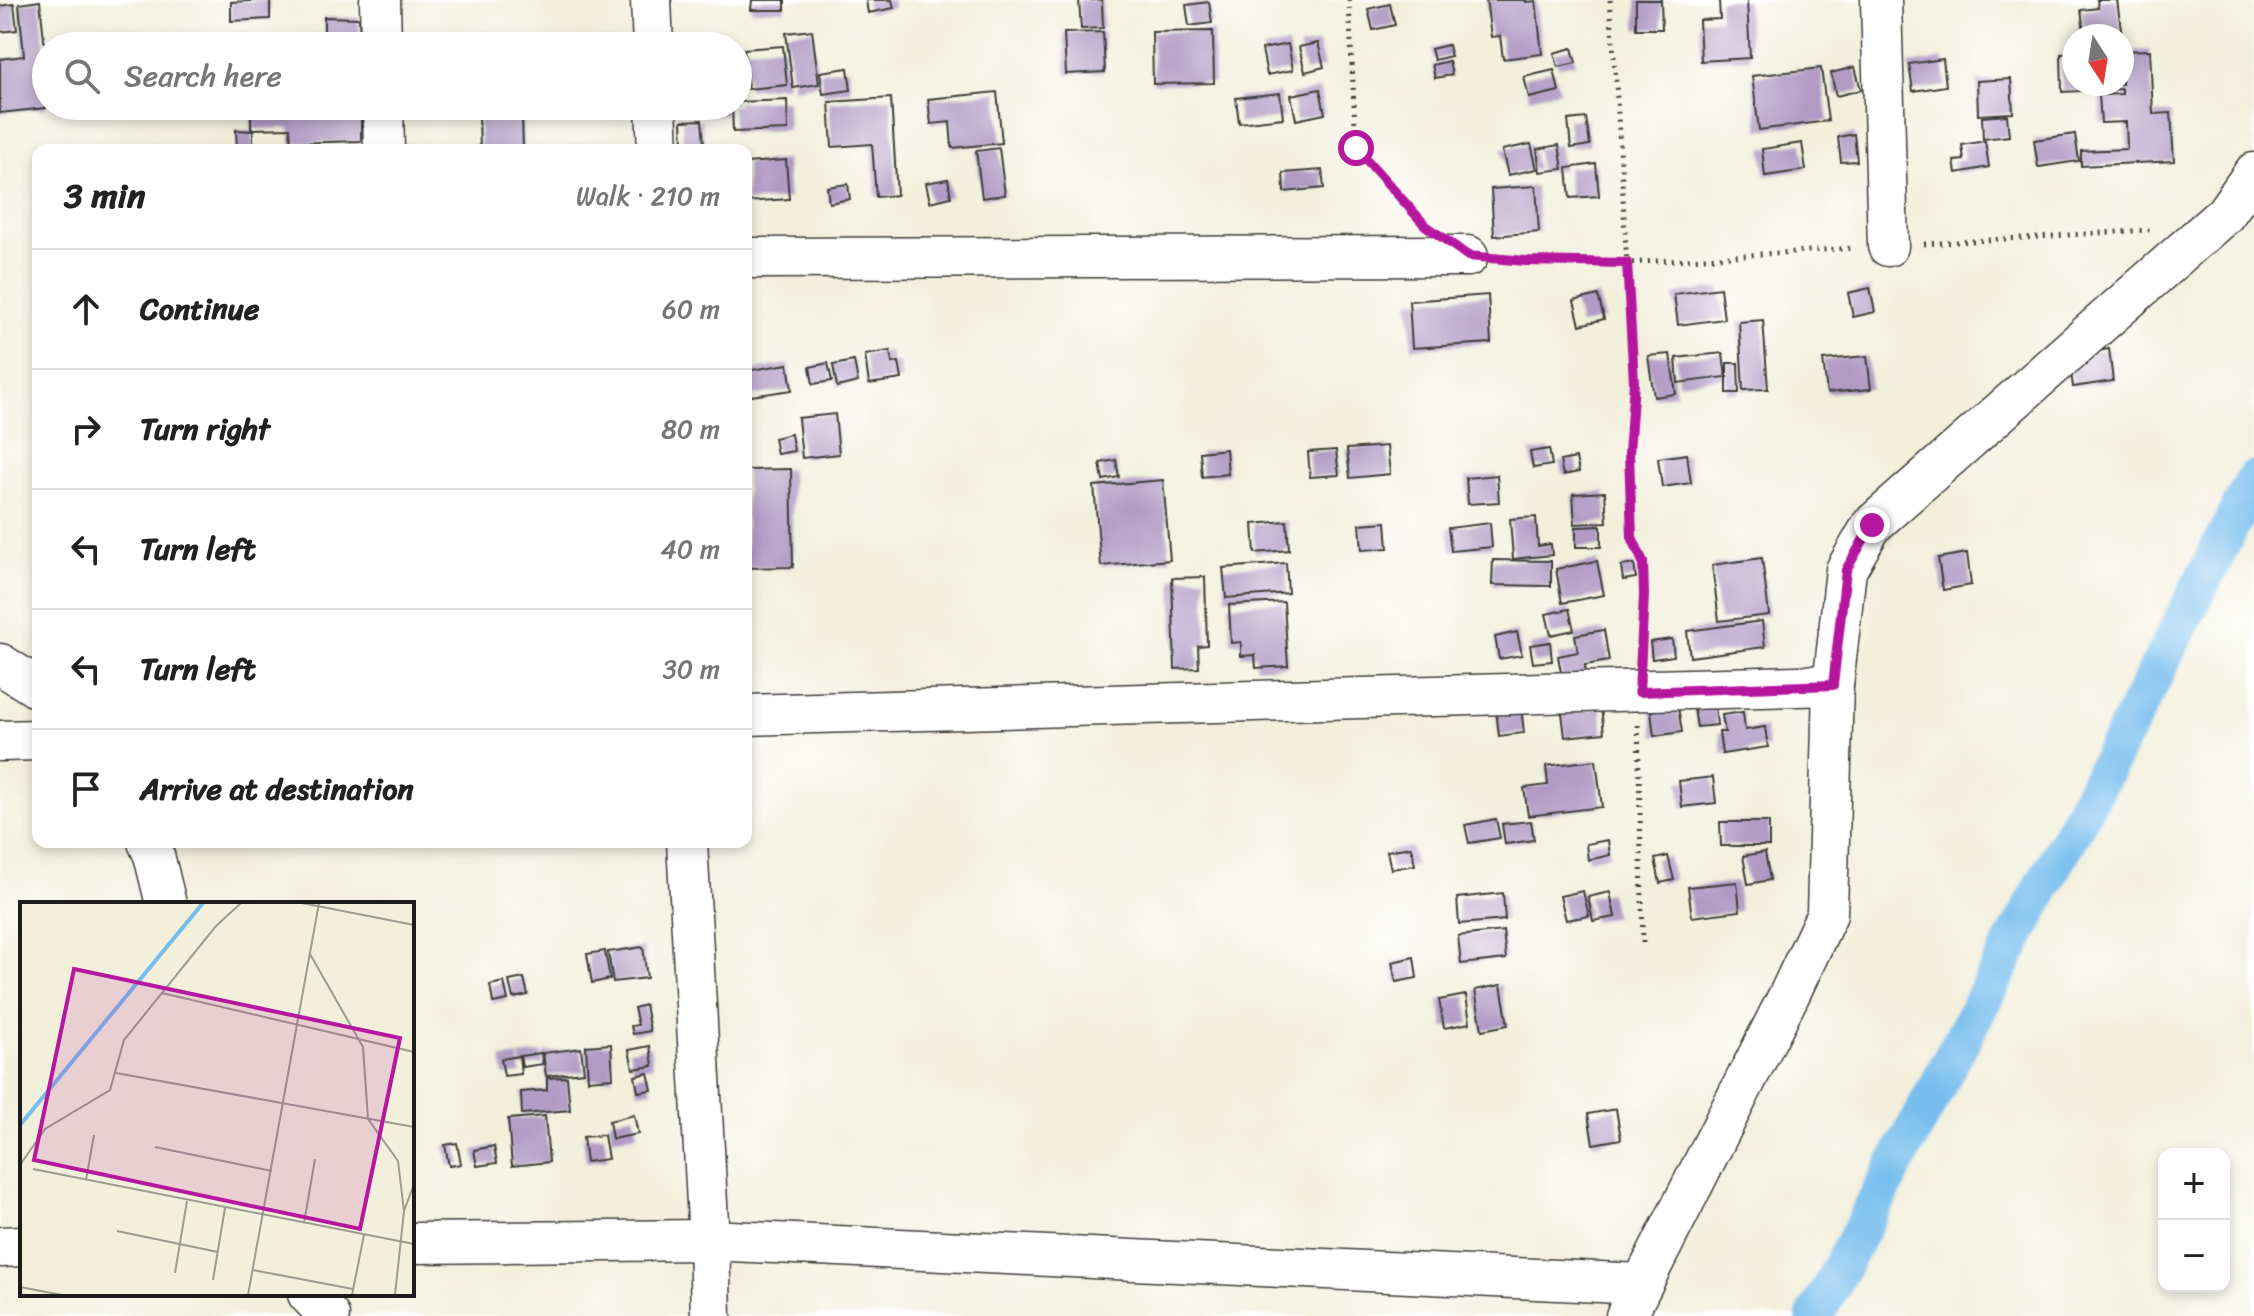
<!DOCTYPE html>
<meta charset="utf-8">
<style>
:root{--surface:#fff;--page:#f2f2f2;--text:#222;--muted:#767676;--line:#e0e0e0}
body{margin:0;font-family:Sriracha,sans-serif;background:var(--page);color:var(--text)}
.controls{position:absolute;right:24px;bottom:24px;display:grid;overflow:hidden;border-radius:16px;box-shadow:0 4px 12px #0003}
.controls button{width:72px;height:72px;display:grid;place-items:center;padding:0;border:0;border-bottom:2px solid var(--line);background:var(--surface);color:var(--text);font:40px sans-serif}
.compass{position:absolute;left:2062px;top:24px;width:72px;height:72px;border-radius:50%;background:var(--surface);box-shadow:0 4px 12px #0003;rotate:168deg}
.stop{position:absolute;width:24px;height:24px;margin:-18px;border:6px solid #b5179e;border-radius:50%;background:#fff}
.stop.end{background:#b5179e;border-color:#fff;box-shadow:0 2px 8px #0008}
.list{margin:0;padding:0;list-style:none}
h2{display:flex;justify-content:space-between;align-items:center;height:104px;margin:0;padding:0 32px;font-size:34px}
h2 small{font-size:26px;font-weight:400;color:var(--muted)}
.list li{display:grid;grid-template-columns:52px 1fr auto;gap:24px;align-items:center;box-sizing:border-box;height:120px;padding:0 32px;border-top:2px solid var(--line)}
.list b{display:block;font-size:30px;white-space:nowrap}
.list em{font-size:26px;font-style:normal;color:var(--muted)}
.icon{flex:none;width:44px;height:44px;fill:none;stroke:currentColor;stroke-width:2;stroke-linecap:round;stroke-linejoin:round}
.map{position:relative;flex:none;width:2254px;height:1316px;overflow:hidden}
.search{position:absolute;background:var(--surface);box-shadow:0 4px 12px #0003;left:32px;top:32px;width:720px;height:88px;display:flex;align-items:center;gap:20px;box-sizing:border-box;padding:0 28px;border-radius:44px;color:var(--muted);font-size:30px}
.panel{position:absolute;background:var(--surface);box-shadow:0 4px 12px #0003;left:32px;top:144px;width:720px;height:704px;border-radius:16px}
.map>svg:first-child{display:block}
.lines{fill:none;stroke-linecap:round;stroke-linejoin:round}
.canal{stroke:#77beee;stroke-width:38}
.building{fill:#b19ac4}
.minor-casing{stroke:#3c3c39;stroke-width:43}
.path{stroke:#3c3c39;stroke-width:5;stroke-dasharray:2 6;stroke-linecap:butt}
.minor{stroke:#fff;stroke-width:40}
.route{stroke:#b5179e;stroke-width:10}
.inset-river{fill:none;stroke:#77beee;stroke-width:4}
.inset-road{fill:none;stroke:#9c9b8f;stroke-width:2}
.view{fill:#b5179e;fill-opacity:0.15;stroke:#b5179e;stroke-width:4}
.inset-edge{fill:none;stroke:#1c1c1c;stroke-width:4}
</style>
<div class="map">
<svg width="2254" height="1316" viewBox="0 0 2254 1316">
<rect width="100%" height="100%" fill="#fff"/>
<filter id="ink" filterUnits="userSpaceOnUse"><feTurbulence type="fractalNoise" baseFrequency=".0125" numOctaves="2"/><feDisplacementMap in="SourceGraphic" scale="16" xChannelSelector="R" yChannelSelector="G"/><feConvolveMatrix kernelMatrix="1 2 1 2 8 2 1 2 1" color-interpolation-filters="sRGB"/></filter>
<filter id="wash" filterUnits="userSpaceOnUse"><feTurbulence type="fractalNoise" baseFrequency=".006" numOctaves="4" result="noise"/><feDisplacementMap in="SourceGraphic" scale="32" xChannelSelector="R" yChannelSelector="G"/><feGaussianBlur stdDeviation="1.8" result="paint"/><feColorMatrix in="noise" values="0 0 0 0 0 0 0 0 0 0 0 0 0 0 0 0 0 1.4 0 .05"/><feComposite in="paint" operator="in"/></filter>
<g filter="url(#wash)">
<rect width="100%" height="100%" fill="#f2efdb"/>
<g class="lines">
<polyline class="canal" points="1815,1316 2135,713 2254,480"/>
</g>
<g id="blocks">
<g class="building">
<polygon points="270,0 270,19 231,21 231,2"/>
<polygon points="752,0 785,0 785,10 751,10"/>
<polygon points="866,0 892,0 894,8 868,13"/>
<polygon points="1079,0 1102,0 1103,28 1081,29"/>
<polygon points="1486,0 1526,0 1526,2 1536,1 1542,54 1503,59 1500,36 1491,37"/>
<polygon points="1636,0 1661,0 1662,29 1636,29"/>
<polygon points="1719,0 1747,0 1750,58 1701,61 1699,20 1720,19"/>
<polygon points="2097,0 2117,0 2122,36 2079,36 2078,32 2084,31 2081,10 2098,8"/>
<polygon points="40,1 46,59 46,108 0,113 0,59 24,56 19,4"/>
<polygon points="1209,2 1212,23 1189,26 1186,5"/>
<polygon points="14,4 17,30 0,32 0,6"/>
<polygon points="1390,4 1395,25 1373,30 1368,9"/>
<polygon points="324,17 359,18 360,40 324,39"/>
<polygon points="812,30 819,84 793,88 786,33"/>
<polygon points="1213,31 1214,83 1153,84 1152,32"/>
<polygon points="1103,32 1105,72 1066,74 1064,33"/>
<polygon points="1318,43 1324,67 1305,72 1299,47"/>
<polygon points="1288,44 1293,70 1267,75 1262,49"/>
<polygon points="1448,45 1451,56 1434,60 1431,49"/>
<polygon points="783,46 787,85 748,89 744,49"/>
<polygon points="1572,48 1576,63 1558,67 1554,53"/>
<polygon points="2150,50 2153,114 2171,113 2174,161 2081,166 2081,151 2127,149 2126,122 2101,123 2099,95 2122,94 2122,89 2062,92 2061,54 2074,53 2074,84 2122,84 2122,51"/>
<polygon points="1943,59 1946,86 1913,91 1909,64"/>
<polygon points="1449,61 1452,75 1435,78 1432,65"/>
<polygon points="1855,67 1861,90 1836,96 1831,73"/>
<polygon points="848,68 851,90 823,94 820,72"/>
<polygon points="1821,68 1828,121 1759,130 1752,76"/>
<polygon points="1554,70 1559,91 1529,98 1524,77"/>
<polygon points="2011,79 2013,113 1978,115 1977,81"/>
<polygon points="1320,89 1325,114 1296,120 1291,95"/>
<polygon points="997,92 1002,143 952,148 950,122 931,124 928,99"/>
<polygon points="1280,93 1283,118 1239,123 1236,98"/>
<polygon points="891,98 897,195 876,197 872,144 832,147 829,102"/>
<polygon points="787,100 788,130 733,132 732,106 738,106 738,102"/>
<polygon points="251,106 289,106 289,114 361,113 361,141 291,143 290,128 251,129"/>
<polygon points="706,106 727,106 728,115 706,116"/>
<polygon points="522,114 523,150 480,150 479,116"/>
<polygon points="2007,115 2009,136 1983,139 1982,117"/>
<polygon points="1586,118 1590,145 1571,148 1568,120"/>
<polygon points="702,120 704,144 683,146 682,121"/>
<polygon points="236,130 253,131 253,150 237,150"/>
<polygon points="1854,134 1857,161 1841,162 1838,137"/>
<polygon points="2075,134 2079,161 2038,167 2034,140"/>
<polygon points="1985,141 1989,167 1956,173 1954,161 1964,160 1962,145"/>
<polygon points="1802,143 1806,170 1765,176 1762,149"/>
<polygon points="1531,144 1537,169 1508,175 1502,150"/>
<polygon points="1559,145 1563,169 1540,172 1537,149"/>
<polygon points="999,148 1005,195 982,198 976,151"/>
<polygon points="786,160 789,199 746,202 746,163"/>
<polygon points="1596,164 1599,196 1570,198 1567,168"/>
<polygon points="1322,170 1324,188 1284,192 1283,173"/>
<polygon points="948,179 951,197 930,202 926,183"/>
<polygon points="848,184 850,199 829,203 827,187"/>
<polygon points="1536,186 1539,232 1494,236 1491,189"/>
<polygon points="1720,288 1724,319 1678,325 1674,294"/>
<polygon points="1870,288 1875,312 1853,317 1848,293"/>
<polygon points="1488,295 1491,343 1412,348 1409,301"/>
<polygon points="1598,295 1604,319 1580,325 1574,301"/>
<polygon points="1763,320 1768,389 1743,390 1739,322"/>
<polygon points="2109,349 2113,381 2073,387 2069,356"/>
<polygon points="890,351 892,363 899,362 902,379 869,384 865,355"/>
<polygon points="1723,353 1726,377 1678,383 1676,358"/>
<polygon points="1670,354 1676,394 1654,397 1648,356"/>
<polygon points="1867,356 1871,389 1827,393 1823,360"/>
<polygon points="854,361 858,382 837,387 833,365"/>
<polygon points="828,363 832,381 813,384 810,367"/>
<polygon points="1727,363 1738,363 1739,393 1727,393"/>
<polygon points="788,364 792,390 751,396 746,371"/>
<polygon points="835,414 839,454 802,458 798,418"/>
<polygon points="791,434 794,451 777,454 774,438"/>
<polygon points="1387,446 1390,474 1350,478 1347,449"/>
<polygon points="1226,449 1228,474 1202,477 1200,452"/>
<polygon points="1549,449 1552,465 1533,468 1530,452"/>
<polygon points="1336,450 1339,475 1310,477 1308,452"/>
<polygon points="1687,454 1691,483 1662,487 1658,458"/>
<polygon points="1576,458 1579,472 1563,475 1560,461"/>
<polygon points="1116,460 1119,477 1103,480 1100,463"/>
<polygon points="791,469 793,567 746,568 746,470"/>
<polygon points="1497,475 1499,502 1468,504 1466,478"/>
<polygon points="1163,480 1170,560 1101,566 1094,486"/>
<polygon points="1605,492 1607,522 1575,524 1573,494"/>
<polygon points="1536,517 1538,546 1551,544 1552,555 1513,559 1510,519"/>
<polygon points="1287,521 1289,550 1255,553 1253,524"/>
<polygon points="1386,522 1388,548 1362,550 1360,524"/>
<polygon points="1490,523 1492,547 1451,551 1448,528"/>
<polygon points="1601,526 1601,547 1576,547 1576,527"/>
<polygon points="1967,553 1971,585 1943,590 1938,558"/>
<polygon points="1762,558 1769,615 1719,621 1712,565"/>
<polygon points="1493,560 1551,561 1551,586 1492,585"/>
<polygon points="1597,561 1604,595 1562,603 1556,569"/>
<polygon points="1286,563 1288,593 1226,598 1223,568"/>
<polygon points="1634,564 1636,578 1623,580 1621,566"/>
<polygon points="1205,577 1207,645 1198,646 1199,668 1175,669 1172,578"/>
<polygon points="1284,602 1288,666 1256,668 1255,655 1241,656 1241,642 1231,643 1229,605"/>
<polygon points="1569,609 1574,630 1551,635 1546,614"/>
<polygon points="1762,621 1765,647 1690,657 1687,631"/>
<polygon points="1604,630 1609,661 1585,665 1586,674 1562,678 1558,656 1578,652 1575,635"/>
<polygon points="1517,632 1522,655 1499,659 1495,637"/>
<polygon points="1672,639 1674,656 1652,659 1650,642"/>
<polygon points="1550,642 1552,661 1533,663 1530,645"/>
<polygon points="1715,706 1717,725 1697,727 1694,709"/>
<polygon points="1521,707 1524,733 1499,736 1496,710"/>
<polygon points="1678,707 1682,732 1654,736 1651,711"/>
<polygon points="1601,708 1604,733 1565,737 1562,713"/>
<polygon points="1743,712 1745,730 1765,727 1768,747 1722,754 1719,732 1725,732 1722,715"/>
<polygon points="1596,760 1602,807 1528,816 1524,788 1548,785 1546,766"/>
<polygon points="1713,777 1716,803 1682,807 1679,781"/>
<polygon points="1496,819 1500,838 1469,843 1465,825"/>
<polygon points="1531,821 1534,840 1505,844 1502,824"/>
<polygon points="1720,822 1769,822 1769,846 1721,846"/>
<polygon points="1608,840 1610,855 1588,860 1586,844"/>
<polygon points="1411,847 1415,865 1391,869 1387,851"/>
<polygon points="1765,852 1770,880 1748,884 1743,856"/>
<polygon points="1668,856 1674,880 1660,883 1655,859"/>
<polygon points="1737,882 1740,911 1692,917 1688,887"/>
<polygon points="1583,891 1589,916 1566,920 1560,896"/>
<polygon points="1610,892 1615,917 1593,921 1588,897"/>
<polygon points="1503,893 1505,920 1459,924 1457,898"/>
<polygon points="1503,931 1506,959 1461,964 1458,936"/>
<polygon points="643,947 647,978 613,982 608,952"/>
<polygon points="605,951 610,979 592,983 587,954"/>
<polygon points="1414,957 1417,978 1396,982 1392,962"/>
<polygon points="524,978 528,995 513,998 509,981"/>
<polygon points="504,982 508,1000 493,1003 490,985"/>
<polygon points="1501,985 1508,1025 1482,1030 1475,990"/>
<polygon points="1466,995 1470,1023 1444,1028 1439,1000"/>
<polygon points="645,1005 650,1031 633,1034 631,1026 638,1025 634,1008"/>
<polygon points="611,1044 613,1078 588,1080 586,1046"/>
<polygon points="650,1046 653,1066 633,1069 629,1050"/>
<polygon points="581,1048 584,1072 546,1076 543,1053"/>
<polygon points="541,1053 543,1064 522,1067 520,1056"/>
<polygon points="519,1056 521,1074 504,1076 501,1059"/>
<polygon points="648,1073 652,1090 638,1092 635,1076"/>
<polygon points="567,1077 570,1110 522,1114 521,1092 547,1090 547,1078"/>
<polygon points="1616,1109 1621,1139 1593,1144 1588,1114"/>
<polygon points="634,1115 638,1134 612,1139 609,1121"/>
<polygon points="545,1116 549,1162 512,1166 508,1119"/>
<polygon points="604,1135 608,1159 586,1162 583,1137"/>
<polygon points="457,1143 461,1164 449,1166 445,1145"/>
<polygon points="494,1146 497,1163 477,1166 474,1150"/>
</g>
</g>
</g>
<g filter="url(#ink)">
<use href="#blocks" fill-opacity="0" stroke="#3c3c39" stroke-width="2"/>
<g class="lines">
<defs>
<g id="minor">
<polyline points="380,0 381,46"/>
<polyline points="651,0 653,46"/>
<polyline points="1881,0 1888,246"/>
<polyline points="383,106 384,150"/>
<polyline points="656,106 658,150"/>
<polyline points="746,258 1468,256"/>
<polyline points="0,664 38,688"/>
<polyline points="746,715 1833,685"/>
<polyline points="0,741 38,740"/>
<polyline points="148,842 154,855 166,904"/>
<polyline points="687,842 709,1240 711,1316"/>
<polyline points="412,1243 709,1240 1642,1284"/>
<polyline points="0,1247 22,1246"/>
<polyline points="308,1294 329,1316"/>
<polyline points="1626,1316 1789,995 1827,914 1833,685 1846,570 1872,525 2225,214 2254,173"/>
</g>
</defs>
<use href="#minor" class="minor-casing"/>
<g class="path">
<polyline points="1349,0 1356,148 1419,219"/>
<polyline points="1610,0 1617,98 1634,382 1629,453 1632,537 1643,562 1644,595 1641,656"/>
<polyline points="1924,244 2149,230"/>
<polyline points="1504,259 1627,263 1854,248"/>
<polyline points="1638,725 1643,943"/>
</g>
<use href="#minor" class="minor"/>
</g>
</g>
<g class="lines" filter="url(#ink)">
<polyline class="route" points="1356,148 1425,225 1468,256 1526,261 1627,263 1634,382 1629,453 1632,537 1643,562 1644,595 1639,692 1833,685 1846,570 1872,525"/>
</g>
<g transform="translate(20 902)">
<rect width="394" height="394" fill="#f2efdb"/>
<path class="inset-river" d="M 0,223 L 183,1"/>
<path class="inset-road" d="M 282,1 L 394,23M 290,52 L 343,145 L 348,217 L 378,259 L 384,309M 142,91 L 394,150M 96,171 L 394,225M 135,245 L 252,269M 0,263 L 25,227 L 90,188 L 104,138 L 196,24 L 221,1M 13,267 L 394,342M 66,278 L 74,233M 284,321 L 295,257M 97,329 L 198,350M 233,368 L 333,387M 155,371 L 167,299M 193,378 L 205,306M 0,385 L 42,393M 228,393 L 299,1M 332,393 L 344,333M 375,393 L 384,309 L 394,282"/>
<path class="view" d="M 54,67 L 380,136 L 340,327 L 14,258 Z"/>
<rect width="394" height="394" class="inset-edge"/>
</g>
</svg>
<div class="controls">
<button>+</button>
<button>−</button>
</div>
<svg class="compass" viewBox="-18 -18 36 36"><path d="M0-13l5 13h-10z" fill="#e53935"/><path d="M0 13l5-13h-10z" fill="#767676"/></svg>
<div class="stop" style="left:1356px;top:148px"></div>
<div class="stop end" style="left:1872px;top:525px"></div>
<div class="search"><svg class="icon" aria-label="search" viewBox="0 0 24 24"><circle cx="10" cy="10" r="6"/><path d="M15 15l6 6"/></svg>Search here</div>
<section class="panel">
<h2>3 min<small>Walk · 210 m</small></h2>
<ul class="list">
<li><svg class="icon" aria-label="ahead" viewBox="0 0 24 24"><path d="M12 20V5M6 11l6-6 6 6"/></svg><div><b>Continue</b></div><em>60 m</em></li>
<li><svg class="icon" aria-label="right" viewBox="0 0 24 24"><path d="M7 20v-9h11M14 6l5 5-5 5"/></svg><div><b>Turn right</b></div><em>80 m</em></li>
<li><svg class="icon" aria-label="left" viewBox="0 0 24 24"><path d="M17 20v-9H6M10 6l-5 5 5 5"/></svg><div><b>Turn left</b></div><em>40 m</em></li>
<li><svg class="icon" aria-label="left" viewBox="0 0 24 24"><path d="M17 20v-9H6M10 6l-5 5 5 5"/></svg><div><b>Turn left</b></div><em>30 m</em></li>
<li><svg class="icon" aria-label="arrive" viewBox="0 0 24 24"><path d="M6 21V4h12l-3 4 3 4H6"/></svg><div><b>Arrive at destination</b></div></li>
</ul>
</section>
</div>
